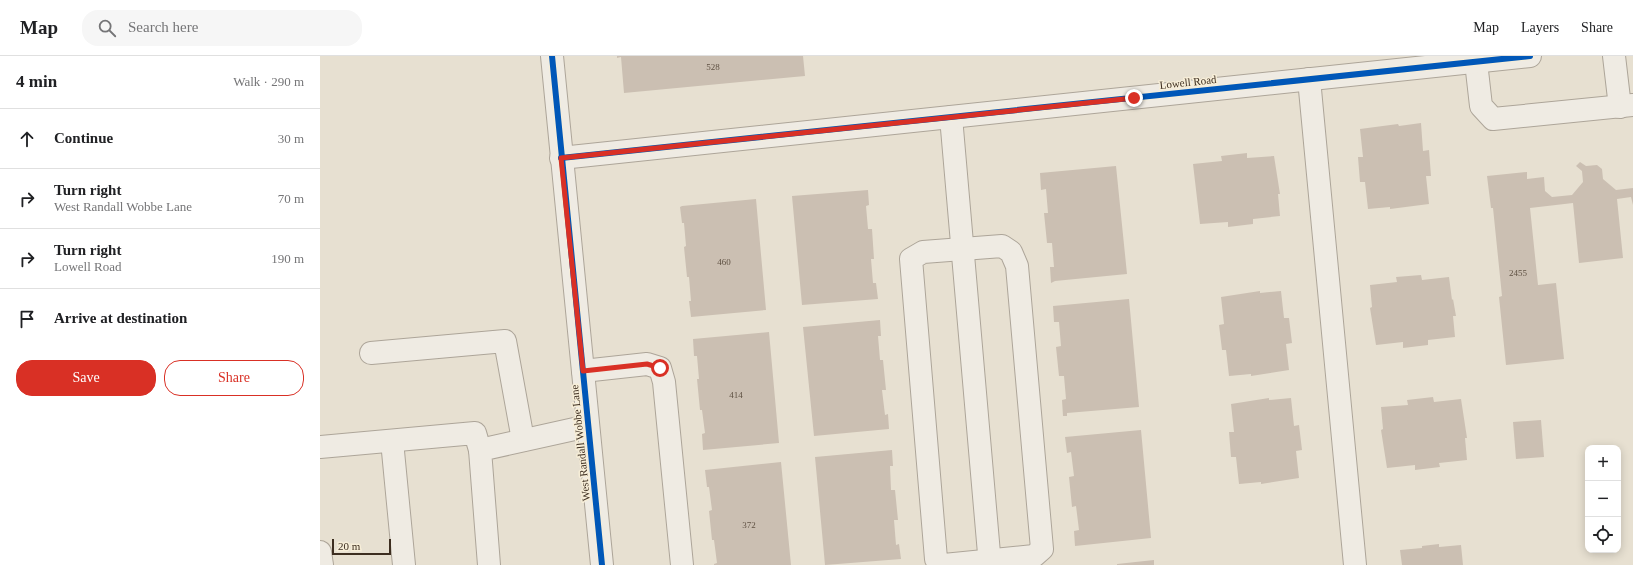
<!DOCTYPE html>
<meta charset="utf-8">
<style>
:root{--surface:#fff;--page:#f6f6f6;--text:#202124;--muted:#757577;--line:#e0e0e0;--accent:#d93025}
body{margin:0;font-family:"Times New Roman",serif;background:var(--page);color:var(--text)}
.controls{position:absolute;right:12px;bottom:12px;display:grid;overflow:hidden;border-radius:8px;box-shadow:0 2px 10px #0003}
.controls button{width:36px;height:36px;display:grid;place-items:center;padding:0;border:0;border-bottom:1px solid var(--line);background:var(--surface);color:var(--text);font:20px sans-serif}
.scale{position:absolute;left:12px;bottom:10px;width:59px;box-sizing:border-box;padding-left:4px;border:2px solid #3d2e20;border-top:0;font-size:11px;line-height:14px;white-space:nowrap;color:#3d2e20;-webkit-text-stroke:3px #f7eed8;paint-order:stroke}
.stop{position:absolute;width:12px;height:12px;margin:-9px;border:3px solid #d93025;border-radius:50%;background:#fff}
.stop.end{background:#d93025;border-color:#fff;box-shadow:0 1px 4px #0008}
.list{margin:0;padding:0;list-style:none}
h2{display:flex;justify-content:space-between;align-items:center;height:52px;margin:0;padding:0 16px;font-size:17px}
h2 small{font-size:13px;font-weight:400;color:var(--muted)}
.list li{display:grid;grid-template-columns:26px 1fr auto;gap:12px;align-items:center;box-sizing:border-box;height:60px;padding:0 16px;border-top:1px solid var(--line)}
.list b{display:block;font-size:15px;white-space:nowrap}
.list p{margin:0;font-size:13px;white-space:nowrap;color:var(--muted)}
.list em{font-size:13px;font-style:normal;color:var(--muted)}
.actions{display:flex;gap:8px;padding:12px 16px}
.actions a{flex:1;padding:9px 0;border:1px solid var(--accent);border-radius:16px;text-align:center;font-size:14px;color:var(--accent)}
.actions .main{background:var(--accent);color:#fff}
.icon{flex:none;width:22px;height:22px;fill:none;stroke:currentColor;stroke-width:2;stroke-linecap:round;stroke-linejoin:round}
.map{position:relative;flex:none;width:1313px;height:509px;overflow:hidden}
header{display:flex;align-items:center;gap:24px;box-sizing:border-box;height:56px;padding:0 20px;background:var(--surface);border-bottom:1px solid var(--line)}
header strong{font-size:19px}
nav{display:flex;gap:22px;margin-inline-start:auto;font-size:14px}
.search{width:280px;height:36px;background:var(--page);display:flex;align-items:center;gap:10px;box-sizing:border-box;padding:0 14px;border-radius:16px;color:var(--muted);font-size:15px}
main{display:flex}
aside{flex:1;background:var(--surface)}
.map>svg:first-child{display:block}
.building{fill:#cbbfb2}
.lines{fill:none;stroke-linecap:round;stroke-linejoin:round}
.minor-casing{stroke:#ada599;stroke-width:24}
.minor{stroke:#efebe3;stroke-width:22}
.cycleway-casing{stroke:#f7eed8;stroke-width:8}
.cycleway{stroke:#0057b8;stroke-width:6}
.route{stroke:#d93025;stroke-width:5}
.labels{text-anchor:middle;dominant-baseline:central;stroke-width:3;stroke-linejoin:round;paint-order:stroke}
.number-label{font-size:9px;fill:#605244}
.street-label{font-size:11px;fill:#3d2e20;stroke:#f7eed8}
</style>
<header>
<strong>Map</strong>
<div class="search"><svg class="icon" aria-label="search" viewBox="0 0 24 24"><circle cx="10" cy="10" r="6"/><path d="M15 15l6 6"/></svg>Search here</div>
<nav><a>Map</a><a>Layers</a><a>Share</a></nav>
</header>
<main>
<aside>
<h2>4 min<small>Walk · 290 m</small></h2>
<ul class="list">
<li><svg class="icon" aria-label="ahead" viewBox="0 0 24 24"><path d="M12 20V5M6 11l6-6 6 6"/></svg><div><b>Continue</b></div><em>30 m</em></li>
<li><svg class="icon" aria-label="right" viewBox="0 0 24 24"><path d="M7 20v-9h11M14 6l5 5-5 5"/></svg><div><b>Turn right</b><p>West Randall Wobbe Lane</p></div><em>70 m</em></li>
<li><svg class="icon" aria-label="right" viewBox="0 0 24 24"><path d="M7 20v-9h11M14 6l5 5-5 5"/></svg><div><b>Turn right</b><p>Lowell Road</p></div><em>190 m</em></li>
<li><svg class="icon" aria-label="arrive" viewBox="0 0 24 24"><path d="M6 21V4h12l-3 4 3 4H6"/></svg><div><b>Arrive at destination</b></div></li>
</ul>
<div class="actions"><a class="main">Save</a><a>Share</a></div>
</aside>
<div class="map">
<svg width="1313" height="509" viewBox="0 0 1313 509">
<rect width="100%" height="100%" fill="#e7e0d1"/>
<g class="building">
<polygon points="297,0 483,0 485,20 304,37 301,1 297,2"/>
<polygon points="1101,67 1103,95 1109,94 1111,120 1106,120 1109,148 1070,153 1070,151 1048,153 1045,126 1040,126 1038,101 1043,101 1040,73 1078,68 1079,70"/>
<polygon points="927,97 927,102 954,100 960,138 958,138 960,160 933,163 933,168 908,171 908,166 880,168 873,108 902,105 901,100"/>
<polygon points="1260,106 1266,110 1277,109 1282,113 1283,123 1296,134 1313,132 1313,149 1311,141 1297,143 1303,202 1259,207 1253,147 1210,152 1218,229 1236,227 1244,303 1186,309 1179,241 1182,240 1173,152 1171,152 1167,120 1207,116 1207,123 1224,121 1225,135 1232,141 1252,139 1263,126 1262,115 1256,110"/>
<polygon points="796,110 807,218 735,225 731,227 730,211 734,211 732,187 727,187 724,157 728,157 726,133 721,134 720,117"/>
<polygon points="548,134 549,149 546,150 548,173 552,173 554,203 551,203 553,227 556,227 558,243 482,249 472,140"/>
<polygon points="436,143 446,254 371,261 369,245 371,245 369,221 367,221 364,191 366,190 364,167 362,167 360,151 362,150"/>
<polygon points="1101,219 1102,224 1129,221 1132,244 1133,243 1136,260 1133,260 1135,281 1108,284 1108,289 1083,292 1083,286 1056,289 1050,252 1052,251 1050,229 1077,226 1076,221"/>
<polygon points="940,235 940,237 961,235 964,262 969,262 972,287 966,288 969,314 931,320 931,318 909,320 906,294 902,294 899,269 904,268 901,241"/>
<polygon points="809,243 819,351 747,357 747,360 743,360 742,344 746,343 744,320 739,320 736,291 741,290 739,266 734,266 733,250"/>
<polygon points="560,264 561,280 558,280 560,304 563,304 566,334 562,334 565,359 568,358 569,373 494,380 483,271"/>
<polygon points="449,276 459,387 383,394 382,378 385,377 382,354 380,354 377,323 379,323 377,300 374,300 373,283"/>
<polygon points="1113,341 1114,346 1141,343 1147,382 1145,382 1147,404 1119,407 1120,411 1095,414 1095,409 1067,412 1061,374 1063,373 1061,351 1088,349 1087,344"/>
<polygon points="949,342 949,344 971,342 974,370 979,369 982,394 976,395 979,422 941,428 941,426 919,428 916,401 911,401 909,376 914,376 911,348"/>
<polygon points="1221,364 1224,401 1196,403 1193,366"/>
<polygon points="821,374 831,482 755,490 754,475 759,474 756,450 752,451 749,421 754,420 751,396 747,397 745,381"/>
<polygon points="572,394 573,410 570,410 571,434 575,434 578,464 574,464 576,489 579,488 581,503 505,509 495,401"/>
<polygon points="461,406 471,509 394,509 394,508 397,507 394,484 392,484 389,455 392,454 389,431 387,431 385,414"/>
<polygon points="1119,488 1119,491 1141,489 1143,509 1082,509 1080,494 1102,492 1102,490"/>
<polygon points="834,504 834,509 797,509 797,508"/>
</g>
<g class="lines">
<defs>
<g id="minor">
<polyline points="232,0 282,509"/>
<polyline points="1294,0 1300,51"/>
<polyline points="1156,6 1161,50 1173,63 1313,49"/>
<polyline points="989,23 1035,509"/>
<polyline points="631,61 670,509"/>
<polyline points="241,102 1210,0"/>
<polyline points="51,297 185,285 203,384"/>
<polyline points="263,315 327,308 340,312 344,326 362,509"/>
<polyline points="72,385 84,509"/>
<polyline points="0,391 155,377 160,394"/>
<polyline points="0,496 2,509"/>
<polyline points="169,509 160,394 268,370"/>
<polyline points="622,509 616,503 591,203 603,196 682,190 691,196 697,210 722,493 714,500 624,509"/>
</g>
</defs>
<use href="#minor" class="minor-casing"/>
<use href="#minor" class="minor"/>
<defs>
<g id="cycleway">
<polyline points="232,0 282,509"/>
<polyline points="241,102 1210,0"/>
</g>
</defs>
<use href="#cycleway" class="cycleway-casing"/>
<use href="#cycleway" class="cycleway"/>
</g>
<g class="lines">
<polyline class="route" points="340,312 327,308 263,315 241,102 814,42"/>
</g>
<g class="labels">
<g class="number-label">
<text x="393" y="11">528</text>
<text x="404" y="206">460</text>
<text x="1198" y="217">2455</text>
<text x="416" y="339">414</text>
<text x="429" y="469">372</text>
</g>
<g class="street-label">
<text transform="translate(868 26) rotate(-6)">Lowell Road</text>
<text transform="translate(260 387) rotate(-96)">West Randall Wobbe Lane</text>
</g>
</g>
</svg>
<div class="controls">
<button>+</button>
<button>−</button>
<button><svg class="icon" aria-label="locate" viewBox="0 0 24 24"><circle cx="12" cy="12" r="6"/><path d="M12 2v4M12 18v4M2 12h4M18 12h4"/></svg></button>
</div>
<div class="scale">20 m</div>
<div class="stop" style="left:340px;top:312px"></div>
<div class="stop end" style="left:814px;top:42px"></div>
</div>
</main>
